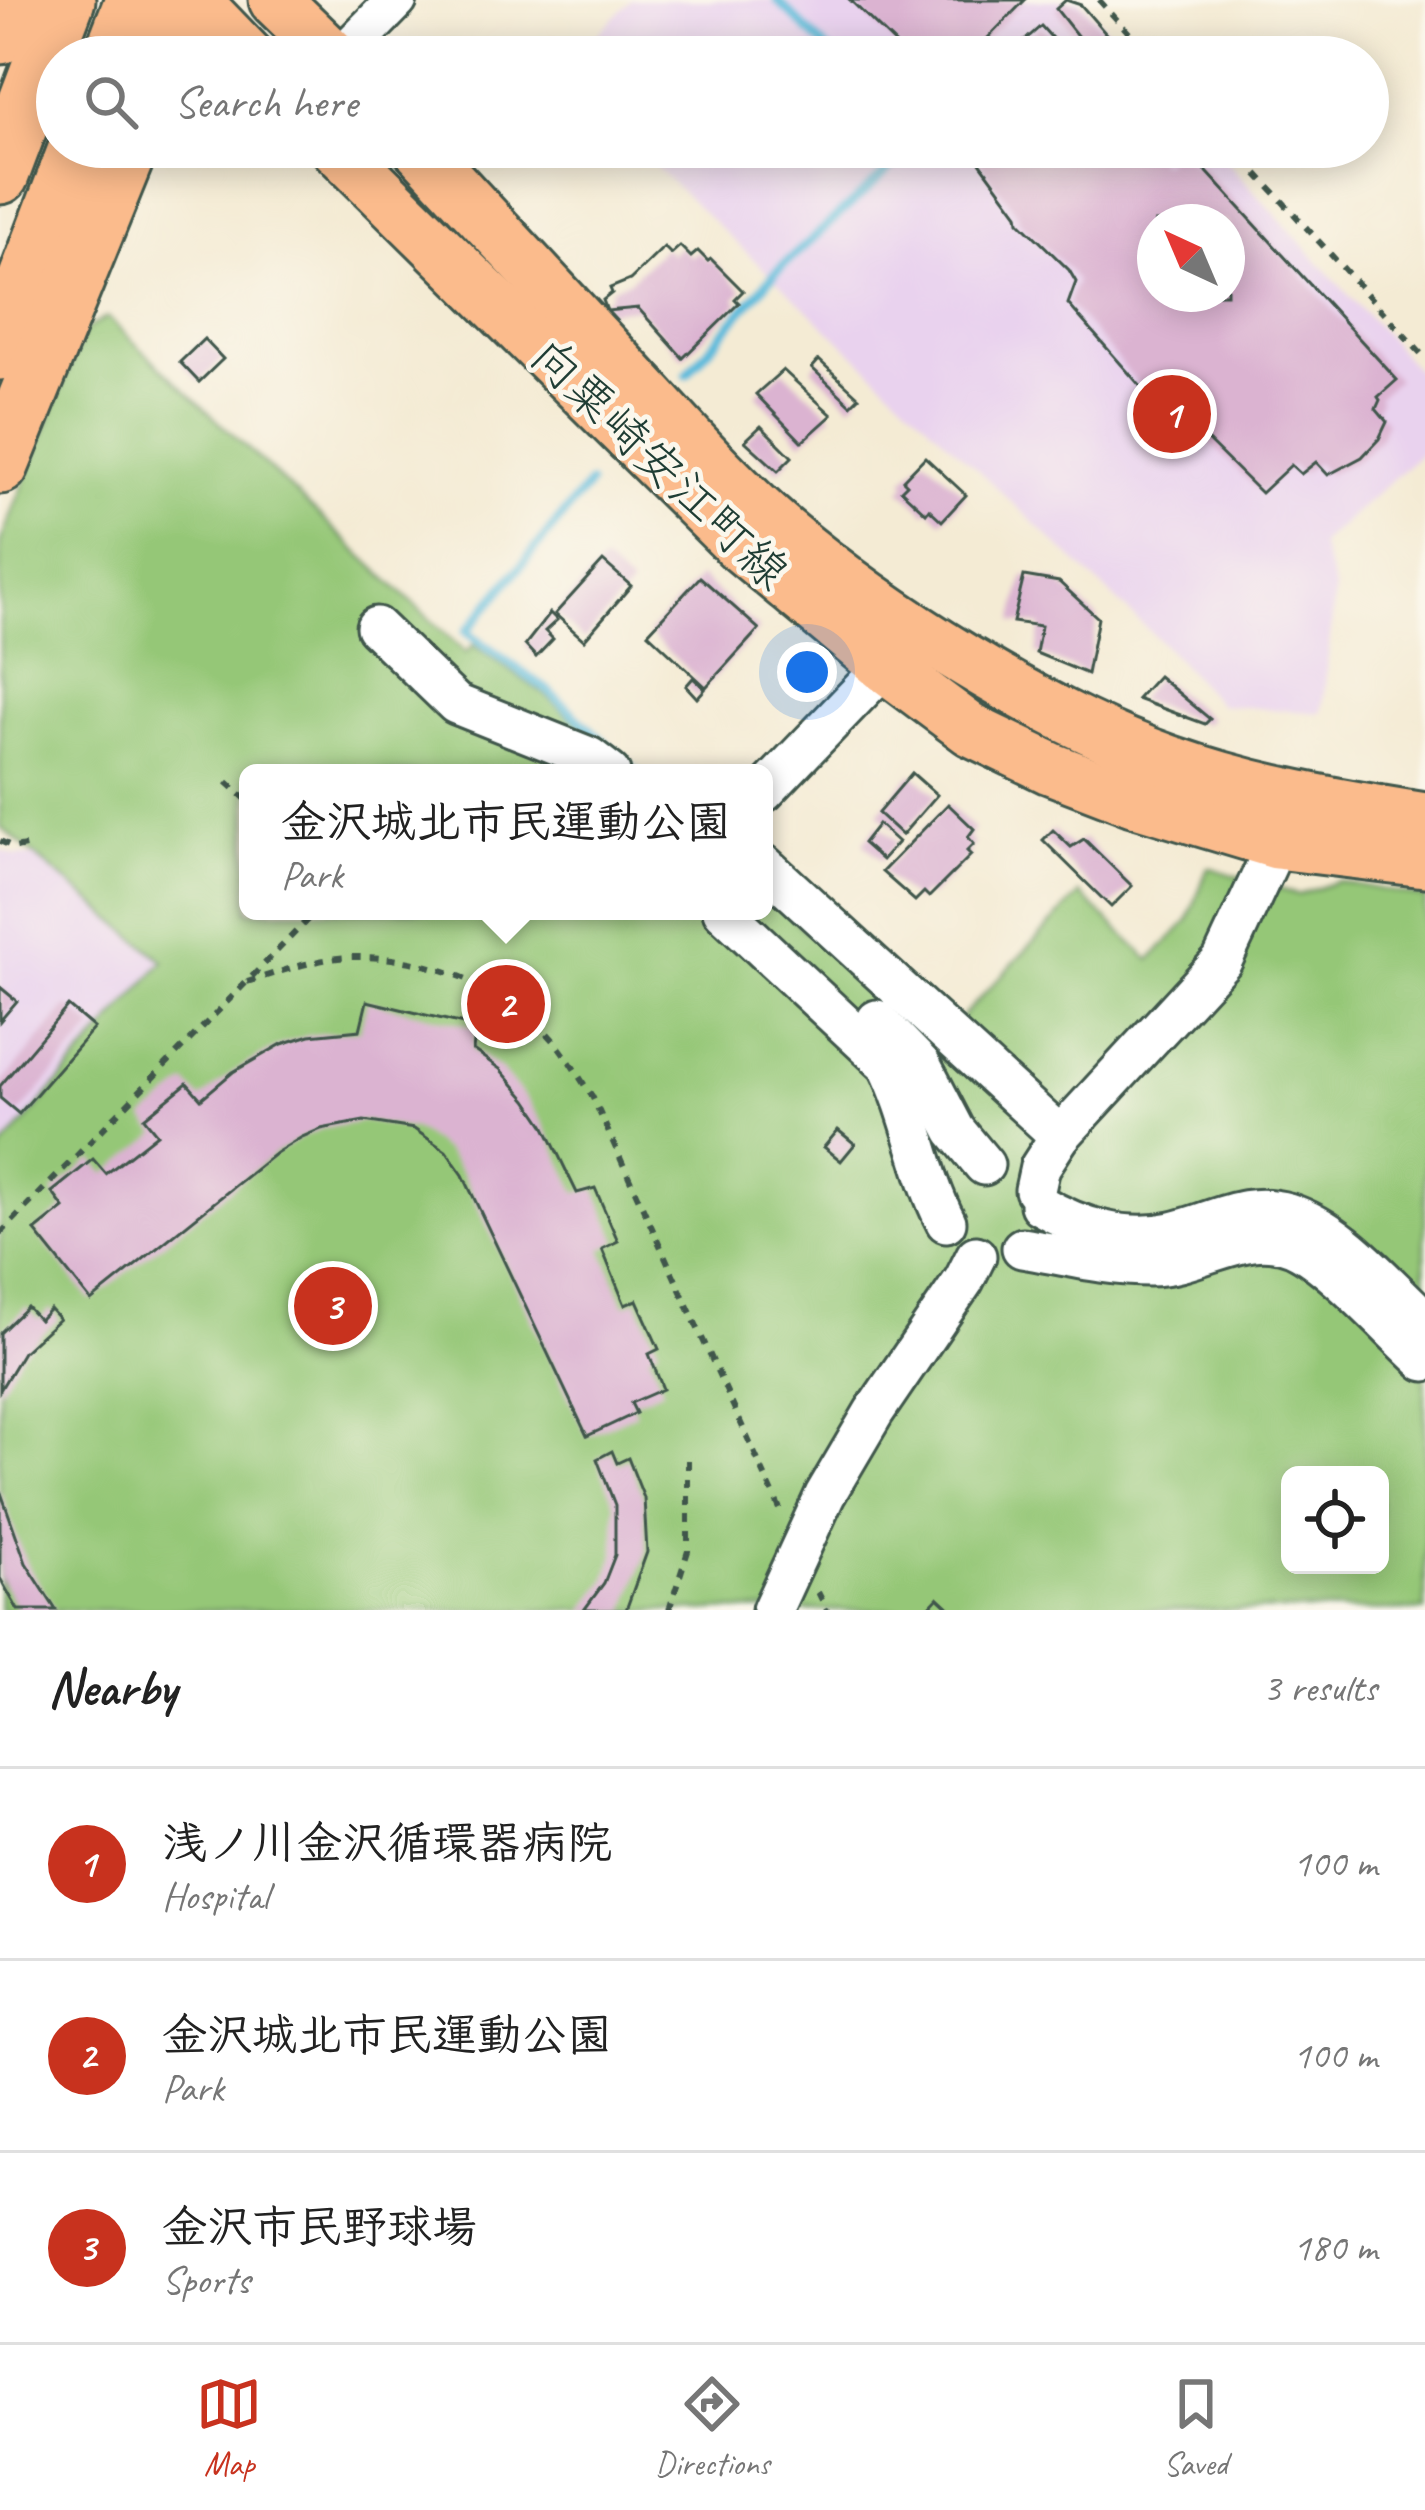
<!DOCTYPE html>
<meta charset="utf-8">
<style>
:root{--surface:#fff;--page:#f6f6f6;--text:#222;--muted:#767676;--line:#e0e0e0;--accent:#c8321e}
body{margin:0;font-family:Caveat,"Klee One",sans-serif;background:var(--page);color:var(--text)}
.controls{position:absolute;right:36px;bottom:36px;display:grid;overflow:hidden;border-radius:18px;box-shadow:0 6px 30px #0003}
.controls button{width:108px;height:108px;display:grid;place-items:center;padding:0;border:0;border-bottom:3px solid var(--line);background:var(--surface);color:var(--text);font:60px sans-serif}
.compass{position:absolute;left:1137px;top:204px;width:108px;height:108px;border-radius:50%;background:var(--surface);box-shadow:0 6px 30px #0003;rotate:316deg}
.you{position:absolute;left:807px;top:672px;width:42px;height:42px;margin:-30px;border:9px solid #fff;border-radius:50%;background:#1a73e8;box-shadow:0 0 0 18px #1a73e833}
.badge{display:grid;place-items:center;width:78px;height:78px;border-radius:50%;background:var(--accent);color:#fff;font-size:39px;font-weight:700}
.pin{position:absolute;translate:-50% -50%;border:6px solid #fff;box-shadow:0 3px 12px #0006}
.popup{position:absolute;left:239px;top:764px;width:534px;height:156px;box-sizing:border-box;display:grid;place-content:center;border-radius:18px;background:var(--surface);filter:drop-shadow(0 3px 9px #0005);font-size:39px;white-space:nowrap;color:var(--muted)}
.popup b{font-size:45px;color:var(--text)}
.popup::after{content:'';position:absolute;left:50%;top:100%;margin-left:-24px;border:24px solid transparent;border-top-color:var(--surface)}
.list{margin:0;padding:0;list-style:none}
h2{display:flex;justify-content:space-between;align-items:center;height:156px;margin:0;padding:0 48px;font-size:51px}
h2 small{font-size:39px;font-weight:400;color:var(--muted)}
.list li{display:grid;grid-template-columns:78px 1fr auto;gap:36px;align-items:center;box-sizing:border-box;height:192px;padding:0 48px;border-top:3px solid var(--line)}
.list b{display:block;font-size:45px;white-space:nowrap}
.list p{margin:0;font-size:39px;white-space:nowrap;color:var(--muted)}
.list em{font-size:39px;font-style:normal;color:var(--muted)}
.icon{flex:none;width:66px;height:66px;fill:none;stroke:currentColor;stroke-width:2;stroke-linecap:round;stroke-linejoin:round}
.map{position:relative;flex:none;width:1425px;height:1610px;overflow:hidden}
.search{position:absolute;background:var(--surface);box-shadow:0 6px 30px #0003;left:36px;right:36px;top:36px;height:132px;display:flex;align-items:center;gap:30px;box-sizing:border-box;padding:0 42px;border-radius:66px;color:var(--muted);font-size:45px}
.sheet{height:732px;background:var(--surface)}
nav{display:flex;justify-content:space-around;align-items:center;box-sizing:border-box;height:168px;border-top:3px solid var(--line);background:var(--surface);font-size:33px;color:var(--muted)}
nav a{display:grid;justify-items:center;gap:6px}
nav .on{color:var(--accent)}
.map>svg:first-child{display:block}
.built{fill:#e9d2ee;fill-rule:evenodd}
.green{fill:#95c777;stroke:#5a8256;stroke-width:3;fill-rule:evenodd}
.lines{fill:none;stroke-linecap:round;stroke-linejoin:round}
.stream{stroke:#5dbbdb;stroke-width:9}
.building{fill:#dbb3d1;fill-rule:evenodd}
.minor-casing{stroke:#3f574c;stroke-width:45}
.major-casing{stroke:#3f574c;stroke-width:57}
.highway-casing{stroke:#3f574c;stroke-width:63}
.path{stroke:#3f574c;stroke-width:6;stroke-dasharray:9 9;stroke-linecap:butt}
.minor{stroke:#fff;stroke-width:39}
.major{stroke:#fbbb8c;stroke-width:51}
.highway{stroke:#fbbb8c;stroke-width:57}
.labels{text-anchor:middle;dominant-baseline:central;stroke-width:10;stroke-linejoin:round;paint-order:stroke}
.street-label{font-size:48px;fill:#1f3d34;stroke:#fbf7ec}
</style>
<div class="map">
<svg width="1425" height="1610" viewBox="0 0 1425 1610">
<rect width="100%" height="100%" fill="#fbf7ec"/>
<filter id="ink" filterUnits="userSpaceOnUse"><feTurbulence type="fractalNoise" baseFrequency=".00833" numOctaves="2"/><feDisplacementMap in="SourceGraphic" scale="24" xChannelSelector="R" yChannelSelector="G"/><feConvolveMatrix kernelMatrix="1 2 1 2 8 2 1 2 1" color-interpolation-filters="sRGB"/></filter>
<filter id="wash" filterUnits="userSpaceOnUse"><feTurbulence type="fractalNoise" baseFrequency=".004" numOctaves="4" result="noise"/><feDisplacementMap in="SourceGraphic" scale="48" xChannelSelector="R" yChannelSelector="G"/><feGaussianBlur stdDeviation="2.7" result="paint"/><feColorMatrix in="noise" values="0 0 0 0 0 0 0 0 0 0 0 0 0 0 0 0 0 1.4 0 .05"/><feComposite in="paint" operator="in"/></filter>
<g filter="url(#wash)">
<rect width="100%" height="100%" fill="#f4ebd4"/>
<g class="built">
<polygon points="631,0 1080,0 1132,57 576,57"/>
<path d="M 634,147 L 1214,147 L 1425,379 L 1425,450 L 1320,544 L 1335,590 L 1322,713 L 1220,705 L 1164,645 ZM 1155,222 L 1227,222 L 1227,294 L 1155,294 Z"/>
<polygon points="0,850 16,856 36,856 165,961 0,1151"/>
</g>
<path class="green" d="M 107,317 L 466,653 L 473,645 L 546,695 L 632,773 L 248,773 L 248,911 L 764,911 L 764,893 L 933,1047 L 1080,894 L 1150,960 L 1188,921 L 1208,867 L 1299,895 L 1338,881 L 1425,898 L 1425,1610 L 0,1610 L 0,1151 L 164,961 L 0,827 L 0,543 L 85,330 ZM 1290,1475 L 1380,1475 L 1380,1565 L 1290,1565 Z"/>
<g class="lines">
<g class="stream">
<polyline points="777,0 834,57"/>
<polyline points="687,374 778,270 914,147"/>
<polyline points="589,484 466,632 550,692 638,773"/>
</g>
</g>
<g id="blocks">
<g class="building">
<polygon points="850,0 1025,0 977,49 987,57 909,57"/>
<polygon points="1066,0 1081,5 1126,57 1094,57 1056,9"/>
<polygon points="1041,26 1069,57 1006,57"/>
<path d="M 996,147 L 1146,147 L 1161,164 L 1178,148 L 1194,165 L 1198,162 L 1397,380 L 1378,397 L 1380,400 L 1376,409 L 1387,422 L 1379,439 L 1362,457 L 1328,475 L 1316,462 L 1301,474 L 1291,465 L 1261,493 L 1198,431 L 1188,440 L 1068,304 L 1076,282 L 1069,270 L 1019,221 L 1018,214 L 979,161 ZM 1155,222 L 1227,222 L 1227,294 L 1155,294 Z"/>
<polygon points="680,246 691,257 698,251 708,261 711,259 743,291 735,299 739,303 683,358 638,308 607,311 603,300 612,293 610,288 630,280 664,247 671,254"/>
<polygon points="204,339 223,359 199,382 180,362"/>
<polygon points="819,360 859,397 851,405 812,368"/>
<polygon points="783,370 832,415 802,442 756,394"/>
<polygon points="761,426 792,457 778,471 745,441"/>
<polygon points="925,457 966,495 942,521 929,509 926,513 901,490 907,484 903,480"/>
<polygon points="603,561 631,586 584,640 555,614"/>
<polygon points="1024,576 1059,582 1098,618 1087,674 1036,653 1041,626 1013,622"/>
<polygon points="700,577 759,629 706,687 648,633"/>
<polygon points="550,613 557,620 545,631 553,639 536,657 525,645"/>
<polygon points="1158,676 1210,719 1205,724 1137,699"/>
<polygon points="693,678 705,689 697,698 686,686"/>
<polygon points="912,773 937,795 902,835 878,813"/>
<polygon points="948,804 974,829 968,837 974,844 967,851 971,855 929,897 924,892 915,901 882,872"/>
<polygon points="878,824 898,842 882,860 863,843"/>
<polygon points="1053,830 1071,847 1084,839 1132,886 1111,907 1043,840"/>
<polygon points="0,987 17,1001 0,1021"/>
<polygon points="367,1001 476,1027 473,1050 500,1069 527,1100 544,1125 577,1193 595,1188 618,1241 602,1249 625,1305 637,1300 659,1349 649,1354 663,1389 631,1403 636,1413 587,1436 463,1175 446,1151 414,1129 364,1121 321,1129 302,1137 276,1153 91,1301 35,1231 64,1208 52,1192 93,1159 106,1174 157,1134 144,1118 187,1083 201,1099 233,1072 282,1044 310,1035 360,1030"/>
<polygon points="68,1006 94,1028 19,1114 0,1098 0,1086"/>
<polygon points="838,1130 855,1144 841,1161 824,1147"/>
<polygon points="27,1307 39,1320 50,1309 59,1319 23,1352 0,1390 0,1333"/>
<polygon points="612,1451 617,1463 628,1458 644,1498 647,1552 626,1610 584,1610 604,1583 615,1555 615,1505 597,1459"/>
<polygon points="0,1490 26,1563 56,1610 18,1610 0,1578"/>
<polygon points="938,1597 952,1610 926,1610"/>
</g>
</g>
</g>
<g filter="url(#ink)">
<use href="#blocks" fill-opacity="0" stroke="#3f574c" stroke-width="3"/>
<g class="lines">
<defs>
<g id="minor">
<polyline points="341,57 397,0"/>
<polyline points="376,627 456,704 589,757 610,773"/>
<polyline points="764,792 885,666"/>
<polyline points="764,865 1060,1136"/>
<path d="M 723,911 L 888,1065 C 913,1115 920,1172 946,1222"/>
<polyline points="877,1020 921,1065 955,1130 984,1165"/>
<polyline points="1035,1190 1040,1167 1060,1136 1222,961 1277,843 1279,819"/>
<path d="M 1040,1205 C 1079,1228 1126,1242 1172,1232 C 1213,1223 1244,1200 1288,1213 C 1342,1230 1384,1283 1425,1320"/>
<path d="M 1022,1248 C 1064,1255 1107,1266 1150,1266 C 1203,1266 1249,1221 1301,1250 C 1337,1270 1392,1331 1425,1361"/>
<polyline points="772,1610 825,1495 874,1412 964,1280 976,1256"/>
</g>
<g id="major">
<polyline points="194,0 249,57"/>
<polyline points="275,0 334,57"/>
<polyline points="336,147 739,545 885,666 971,730 1050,768 1133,800 1277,843 1425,861"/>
<path d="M 418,147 C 488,222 558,298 628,373 C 677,426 726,482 780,529 C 883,616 1042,716 1169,761 C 1254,791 1337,805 1425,819"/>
</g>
<g id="highway">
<polyline points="0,35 13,0"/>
<polyline points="112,57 134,0"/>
<polyline points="166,57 191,0"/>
<polyline points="0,175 66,0"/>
<polyline points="0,351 78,147"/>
<polyline points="0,465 129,147"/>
</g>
</defs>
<use href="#minor" class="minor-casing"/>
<use href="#major" class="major-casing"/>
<use href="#highway" class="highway-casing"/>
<g class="path">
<polyline points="1099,0 1151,57"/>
<polyline points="1233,147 1425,358"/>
<polyline points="227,782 248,801"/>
<polyline points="0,841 15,848 30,845"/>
<path d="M 247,982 C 281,972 318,957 355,957 C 427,956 508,986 555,1042 C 569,1059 580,1079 592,1096 L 780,1509"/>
<polyline points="0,1234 316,911"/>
<polyline points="818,1592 827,1610"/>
<polyline points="669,1610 688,1551 688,1452"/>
</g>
<use href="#minor" class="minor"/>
<use href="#major" class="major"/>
<use href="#highway" class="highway"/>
</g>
</g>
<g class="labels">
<g class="street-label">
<text transform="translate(660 464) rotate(44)">向粟崎安江町線</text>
</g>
</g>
</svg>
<div class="controls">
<button><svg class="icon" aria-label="locate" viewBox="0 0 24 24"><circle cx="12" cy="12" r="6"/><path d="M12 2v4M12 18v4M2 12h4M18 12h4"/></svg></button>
</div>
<svg class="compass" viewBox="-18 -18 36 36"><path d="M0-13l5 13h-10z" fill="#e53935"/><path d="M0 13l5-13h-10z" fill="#767676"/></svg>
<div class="you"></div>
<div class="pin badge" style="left:1172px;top:414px">1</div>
<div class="pin badge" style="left:506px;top:1004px">2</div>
<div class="popup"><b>金沢城北市民運動公園</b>Park</div>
<div class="pin badge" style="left:333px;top:1306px">3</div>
<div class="search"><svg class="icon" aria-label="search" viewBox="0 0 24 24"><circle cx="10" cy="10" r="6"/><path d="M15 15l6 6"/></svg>Search here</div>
</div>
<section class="sheet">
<h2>Nearby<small>3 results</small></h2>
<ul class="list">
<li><span class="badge">1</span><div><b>浅ノ川金沢循環器病院</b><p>Hospital</p></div><em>100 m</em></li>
<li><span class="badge">2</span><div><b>金沢城北市民運動公園</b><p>Park</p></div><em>100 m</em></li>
<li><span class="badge">3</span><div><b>金沢市民野球場</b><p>Sports</p></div><em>180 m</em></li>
</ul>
</section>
<nav>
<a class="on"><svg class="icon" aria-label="map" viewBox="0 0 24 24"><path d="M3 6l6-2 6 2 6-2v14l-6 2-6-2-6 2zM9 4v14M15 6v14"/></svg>Map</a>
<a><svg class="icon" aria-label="directions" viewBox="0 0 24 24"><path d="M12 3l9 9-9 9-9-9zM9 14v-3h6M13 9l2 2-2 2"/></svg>Directions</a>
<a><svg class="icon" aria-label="saved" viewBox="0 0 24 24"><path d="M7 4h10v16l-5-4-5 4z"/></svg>Saved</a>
</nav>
